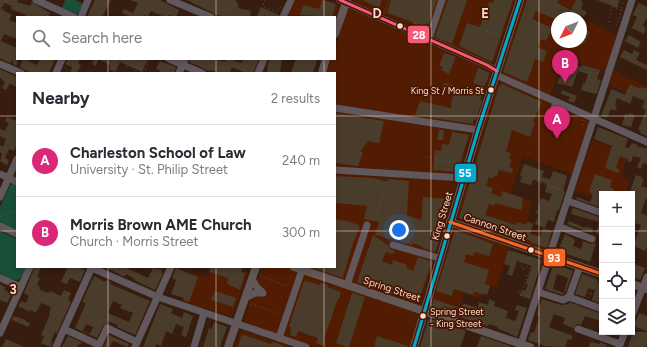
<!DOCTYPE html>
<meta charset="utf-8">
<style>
:root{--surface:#fff;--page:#f2f2f3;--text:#2b2b33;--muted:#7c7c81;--line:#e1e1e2;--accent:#db2777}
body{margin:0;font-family:Figtree,sans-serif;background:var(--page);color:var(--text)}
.controls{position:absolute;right:12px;bottom:12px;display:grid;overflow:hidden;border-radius:0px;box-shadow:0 2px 6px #0003}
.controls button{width:36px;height:36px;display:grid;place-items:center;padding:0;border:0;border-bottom:1px solid var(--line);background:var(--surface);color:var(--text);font:20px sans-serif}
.compass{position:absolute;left:551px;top:12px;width:36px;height:36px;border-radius:50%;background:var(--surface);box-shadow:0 2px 6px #0003;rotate:228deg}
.you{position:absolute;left:399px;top:230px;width:14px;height:14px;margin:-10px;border:3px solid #fff;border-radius:50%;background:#1a73e8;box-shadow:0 0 0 6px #1a73e833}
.badge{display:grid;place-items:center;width:26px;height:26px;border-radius:50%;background:var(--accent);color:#fff;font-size:13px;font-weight:700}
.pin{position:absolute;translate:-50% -33px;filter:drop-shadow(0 1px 2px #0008)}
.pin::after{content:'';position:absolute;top:21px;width:14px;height:12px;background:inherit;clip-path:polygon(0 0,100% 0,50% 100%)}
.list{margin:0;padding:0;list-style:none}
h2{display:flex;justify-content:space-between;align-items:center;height:52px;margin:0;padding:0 16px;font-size:17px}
h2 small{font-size:13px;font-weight:400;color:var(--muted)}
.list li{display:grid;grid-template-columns:26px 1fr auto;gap:12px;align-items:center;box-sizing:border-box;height:72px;padding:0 16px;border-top:1px solid var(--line)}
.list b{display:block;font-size:15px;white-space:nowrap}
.list p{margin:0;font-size:13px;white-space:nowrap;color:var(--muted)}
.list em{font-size:13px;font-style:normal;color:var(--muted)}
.icon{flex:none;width:22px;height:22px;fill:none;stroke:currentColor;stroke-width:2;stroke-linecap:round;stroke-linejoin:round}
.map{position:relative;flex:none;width:647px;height:347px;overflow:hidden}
.search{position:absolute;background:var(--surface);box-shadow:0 2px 6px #0003;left:16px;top:16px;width:320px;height:44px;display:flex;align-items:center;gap:10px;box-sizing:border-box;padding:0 14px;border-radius:0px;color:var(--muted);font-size:15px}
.panel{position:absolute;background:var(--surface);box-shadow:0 2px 6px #0003;left:16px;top:72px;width:320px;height:196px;border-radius:0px}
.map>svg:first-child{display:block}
.built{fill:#511c02;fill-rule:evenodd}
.green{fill:#194e37}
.building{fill:#4a3c2b;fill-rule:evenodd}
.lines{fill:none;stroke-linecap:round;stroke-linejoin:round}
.path{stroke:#635856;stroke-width:1;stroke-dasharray:1 3;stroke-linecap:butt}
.minor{stroke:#60585c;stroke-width:7}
.major{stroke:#645857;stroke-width:8}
.bus-1-casing{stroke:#471600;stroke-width:6}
.bus-2-casing{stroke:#471600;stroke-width:6}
.bus-3-casing{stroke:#471600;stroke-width:6}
.bus-1{stroke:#00a9ce;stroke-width:3}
.bus-2{stroke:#f75a77;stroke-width:3}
.bus-3{stroke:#f36827;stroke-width:3}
.grid{fill:none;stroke:#fbdbcd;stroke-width:1;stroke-opacity:0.55}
.bus-dot{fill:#fbdbcd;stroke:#471600;stroke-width:1.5}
.labels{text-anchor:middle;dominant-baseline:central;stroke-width:3.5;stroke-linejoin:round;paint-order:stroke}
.bus-label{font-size:9px;fill:#fbdbcd;stroke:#471600;text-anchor:end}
.street-label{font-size:10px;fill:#fbdbcd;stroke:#471600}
.grid-label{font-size:13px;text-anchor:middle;font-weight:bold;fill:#fbdbcd;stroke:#471600;stroke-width:3.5;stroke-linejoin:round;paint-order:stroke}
.line-badge{stroke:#471600;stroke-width:1.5}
.badge-label{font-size:11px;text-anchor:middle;font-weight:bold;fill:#fff}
</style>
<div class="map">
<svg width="647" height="347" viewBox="0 0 647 347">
<rect width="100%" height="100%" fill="#371c10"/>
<g class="built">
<polygon points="294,0 328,0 339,5 335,17 302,17 288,14"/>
<polygon points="352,0 441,0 428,32 425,32 355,3"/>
<polygon points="446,0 515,0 494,63 437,40 435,35 435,32"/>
<path d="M 524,0 L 577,0 L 583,3 L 578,15 L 618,36 L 606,72 L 563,59 L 550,96 L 503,74 L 501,70 ZM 557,18 L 581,18 L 581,42 L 557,42 Z"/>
<polygon points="350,9 488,70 491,74 474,126 335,106 335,73 327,73 331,59 335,59 335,48 347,11"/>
<polygon points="613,70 647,87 647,101 609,85"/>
<polygon points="502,81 589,121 573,175 523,156 511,193 532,201 527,220 533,222 531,232 551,240 548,249 546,251 460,221 457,217 496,86 498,83"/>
<polygon points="335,110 469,133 471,136 459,174 335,167"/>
<polygon points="592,140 628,153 621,177 630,180 626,194 602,194 602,200 575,191"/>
<polygon points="335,173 455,182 456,186 421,305 302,267 335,267"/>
<polygon points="454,228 510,246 497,288 485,284 480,299 464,293 456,319 431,310 430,307"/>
<polygon points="211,267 231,267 248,272 233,315 231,317 182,301 193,273 207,277"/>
<polygon points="262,267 287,267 314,276 317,280 333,286 339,285 417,311 419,316 410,347 315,347 247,324 244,320"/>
<polygon points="242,330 293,347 235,347 240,332"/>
</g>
<g class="green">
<polygon points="65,0 75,0 83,4 78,14 62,8"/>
<polygon points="13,183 17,186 17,230 0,222 0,207 10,185"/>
<path d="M 0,231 L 17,239 L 17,267 L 27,267 C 19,285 16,281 0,274 Z"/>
</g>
<g class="building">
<polygon points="0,0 18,0 17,2 30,6 32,2 50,13 48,17 25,17 26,15 11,9 12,6 4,3 1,9 12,15 9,20 17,23 17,39 4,34 1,41 17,48 17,66 13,64 13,60 9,63 0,58"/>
<polygon points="95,0 111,0 102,17 87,17"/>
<polygon points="130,0 160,0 179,10 176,17 169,15 168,17 165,17 151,11 148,17 145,15 144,17 131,17 122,13 124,9 133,13 138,3"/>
<polygon points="187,0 236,0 236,2 238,3 238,8 251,11 250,17 225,17 217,15"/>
<polygon points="322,0 336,4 332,17 300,15 303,5 319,9"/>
<polygon points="362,0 382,0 379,8"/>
<polygon points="391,0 437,0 427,29 413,24 413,22 387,13"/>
<polygon points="448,0 467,0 452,44 435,37"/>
<polygon points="494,0 513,0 492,62 459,46 467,23 480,27 489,2 493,3"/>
<polygon points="527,0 559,0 557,3 571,10 576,0 582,0 581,2 583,4 581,9 587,12 584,17 576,13 574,18 560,18 556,16 555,19 536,11 532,19 552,28 546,41 541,39 537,47 547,51 543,62 535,59 527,82 503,72"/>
<polygon points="597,0 619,0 617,8"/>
<polygon points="639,3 647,7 647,18 643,25 646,29 644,34 632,28 637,17 633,15 636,8"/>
<polygon points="261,7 279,15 278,17 268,17 264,15 263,17 260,17 257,16"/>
<polygon points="581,28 590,32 584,44 581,42"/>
<polygon points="629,35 641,42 638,48 625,41"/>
<polygon points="624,50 632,54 634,50 640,53 636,60 647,65 647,70 620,57"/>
<polygon points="444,53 456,57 449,74 441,70 443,67 439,66"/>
<polygon points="23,59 29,59 28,61 37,65 40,59 55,59 49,73 32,73 25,70 20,67"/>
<polygon points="68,59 80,59 78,63 81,65 77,73 70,73 72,67 65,64"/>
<polygon points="94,59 116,59 120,61 121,59 148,59 142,72 120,62 115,72 109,69 111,66 99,59 96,66 92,64"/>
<polygon points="190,59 212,59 225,62 226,59 235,59 234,61 241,63 244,59 259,59 253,73 246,73 232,67 230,73 222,73 210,70 209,71 189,62"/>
<polygon points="270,59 282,59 280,73 267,73 268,62 269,62"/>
<polygon points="296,59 317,60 313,73 291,73"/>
<polygon points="564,60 581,67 582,65 600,70 597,79 601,80 597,93 596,94 581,90 583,83 585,84 588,74 578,71 572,87 557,83 563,70 560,69"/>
<polygon points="160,61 176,67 174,73 159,73 160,70 156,69"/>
<polygon points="478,68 490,73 484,87 473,83"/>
<polygon points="0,69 17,77 17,87 10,84 6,90 2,88 5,82 0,78"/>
<polygon points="444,83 482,94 480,100 482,101 476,120 474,119 473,124 415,115 420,101 451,108 453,93 442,89"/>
<polygon points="502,84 542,102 533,122 535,123 530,137 512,130 506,152 511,153 509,159 512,160 509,167 513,169 512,173 499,170 497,176 495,175 493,178 489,177 486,186 493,188 491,193 501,197 502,191 523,198 522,203 523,204 521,210 495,203 494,206 489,204 485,215 516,225 517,222 527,225 527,222 533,224 530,234 540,237 543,228 552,231 547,248 530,242 531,241 459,218 499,86"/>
<polygon points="630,84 640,89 641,87 647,89 647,136 640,133 641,131 638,130 646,110 642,108 645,101 633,96 630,104 617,98 615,105 617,106 615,111 611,109 607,118 601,116 611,90 612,89 625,95"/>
<polygon points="562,90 577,96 574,103 568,101 570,97 561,94"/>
<polygon points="335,113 384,121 379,143 367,141 367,144 365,143 365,146 360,151 363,152 358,166 335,163"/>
<polygon points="629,113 635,115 631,127 622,125 625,114 629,115"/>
<polygon points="7,117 17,121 17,145 14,151 9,149 5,158 9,160 7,165 0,161 2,154 0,152 0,145 3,147 6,139 0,136 0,129 5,131 9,123 5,121"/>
<polygon points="598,127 628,139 625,147 629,148 632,143 636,144 637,146 647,149 647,164 643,163 641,169 637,167 641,158 633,156 631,162 627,161 628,159 620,156 616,168 619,169 618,173 605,168 612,146 594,139"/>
<polygon points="439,129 444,131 443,140 437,140"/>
<polygon points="452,132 469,135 457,172 433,170 435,150 441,151 442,144 449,145"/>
<polygon points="524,164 544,171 542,177 550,179 553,171 566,175 567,177 563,191 565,192 559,210 557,210 554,222 548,220 545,228 535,224 539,214 536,214 541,198 549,201 552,194 545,192 547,184 533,179 531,185 520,182 522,176 520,175"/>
<polygon points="595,174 612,180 610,187 614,189 612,194 602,194 602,208 576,199 577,197 590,202 593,194 589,192"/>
<polygon points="636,175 642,177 641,179 644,179 641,186 647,188 647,199 646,198 641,213 647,216 647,246 645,251 633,246 641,225 632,222 632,194 629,194"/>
<polygon points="335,176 373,178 387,182 388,179 409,181 407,215 421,220 423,197 449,199 445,215 443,215 442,224 437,240 439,242 435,252 422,248 423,247 413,243 412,245 375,235 379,222 364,219 367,206 335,203"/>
<polygon points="573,208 602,218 602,235 596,233 599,222 571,214"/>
<polygon points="335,219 342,221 343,220 359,225 359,227 360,227 352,246 343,278 311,267 335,267"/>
<polygon points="569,221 585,228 585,226 593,229 591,233 567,224"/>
<polygon points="455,230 493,244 489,256 475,252 473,256 466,254 464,262 489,270 485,284 489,285 490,286 487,295 474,292 473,295 454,289 452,296 436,291"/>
<polygon points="565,234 575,240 573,246 581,249 583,241 591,244 596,243 590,262 558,251"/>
<polygon points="373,235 388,245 390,249 395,251 393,254 386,252 382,261 392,265 393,260 407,265 406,268 413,271 418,257 433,262 431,268 430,267 418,303 357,282"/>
<polygon points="508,250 542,260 530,299 520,295 522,290 525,291 528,284 526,283 532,266 517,261 512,276 507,274 510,266 504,264"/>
<polygon points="554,264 573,271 565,293 564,292 568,278 557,274 553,289 564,293 563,295 545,289"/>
<polygon points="634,264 645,268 640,280 632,276 632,270"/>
<polygon points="35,267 41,267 37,277 40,278 37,285 40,287 39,289 48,293 50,291 61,296 64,290 71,293 68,300 71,302 57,333 55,332 51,342 52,343 51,347 41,343 44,336 41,335 50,314 49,314 51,307 41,303 36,313 31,310 30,312 18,306 21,301 26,303 29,296 24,293"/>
<polygon points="68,267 77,267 85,270 80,282 70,278 67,284 61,282"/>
<polygon points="105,267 124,267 148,278 153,268 162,270 161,272 163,273 155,290 134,280 135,279 126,274 125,276 123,276"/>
<polygon points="211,267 243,267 241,272 245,273 240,290 227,284 228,278 209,272"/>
<polygon points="176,268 198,277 189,302 183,300 184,298 171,294 176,280 172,278"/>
<polygon points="582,274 598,280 597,282 602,284 602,304 592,300 595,290 588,288 585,297 575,294"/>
<path d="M 94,276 L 105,282 L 106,280 L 111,282 L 110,284 L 150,301 L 135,335 L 117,327 L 118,325 L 108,321 L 107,323 L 103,326 L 97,338 L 75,328 L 86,303 L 82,302 ZM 113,301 L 122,305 L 120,308 L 133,313 L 129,322 L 108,313 ZM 86,324 L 93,327 L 90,334 L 83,331 Z"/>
<polygon points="304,281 306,282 307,281 320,285 320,283 328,285 327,287 341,292 339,299 338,298 324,339 325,339 323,346 316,343 318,338 298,331 296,337 290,335 291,329 291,327 289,326"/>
<polygon points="0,284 5,287 4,290 12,294 7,303 0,300"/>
<polygon points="215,291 236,298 233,307 211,300"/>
<polygon points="352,293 365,297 349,347 347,347 336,343"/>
<polygon points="434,299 462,309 463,304 465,304 478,308 479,302 488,305 489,299 495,302 494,306 508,311 506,318 515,321 519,311 515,310 517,305 527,308 517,337 497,328 498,327 489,324 488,326 487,326 482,324 482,323 473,320 472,321 431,308"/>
<polygon points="542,299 561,305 569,304 569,302 602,314 602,315 600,321 585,316 581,325 577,324 573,328 563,324 565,318 554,314 549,327 573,336 571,340 568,339 565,347 545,346 528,340 531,332 534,333 540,316 537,315"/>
<polygon points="160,304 173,309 171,313 182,318 184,312 193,316 186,337 181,335 184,327 176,324 172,334 166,331 161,346 156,344 155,347 143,347"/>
<polygon points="639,313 647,316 647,331 633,326"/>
<polygon points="13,316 26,320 25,321 30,323 28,327 12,320"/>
<polygon points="430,319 466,331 460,347 420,347 428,320"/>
<polygon points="214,322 227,327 220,347 203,347 209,328 212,329"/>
<polygon points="633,332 647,332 647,343 646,347 628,347"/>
<polygon points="109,335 129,344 127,347 113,341 110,347 104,347"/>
<polygon points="244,335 262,341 270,344 274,342 285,347 238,347 241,336"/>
<polygon points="68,336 81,342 81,344 79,344 77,347 62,347"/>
<polygon points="377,336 408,346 408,347 374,347"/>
<polygon points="481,336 510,346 510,347 477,347"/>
<polygon points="6,339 24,347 2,347"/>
<polygon points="591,342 600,344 600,342 607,345 606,347 589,347"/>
</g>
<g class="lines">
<g class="path">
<polyline points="265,0 263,6 277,12 279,7 281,8"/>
<polyline points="619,2 625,4"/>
<polyline points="617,6 622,8"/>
<polyline points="384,13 389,0"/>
<polyline points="0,17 7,0"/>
<polyline points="609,22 612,7 620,10 623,7"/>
<polyline points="616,26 622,10"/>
<polyline points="486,31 501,36"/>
<polyline points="126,67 130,59"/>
<polyline points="65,68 68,69 66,73"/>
<polyline points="134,71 140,59"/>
<polyline points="144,73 150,59"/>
<polyline points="584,120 583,125 585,125"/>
<polyline points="427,157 436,158 436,160 461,163"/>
<polyline points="533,180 564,191"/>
<polyline points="12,187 17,199"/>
<polyline points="376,213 387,179"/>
<polyline points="0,217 17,211"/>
<polyline points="523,262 521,265 523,269 531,265 523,289 519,291 519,295 530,299"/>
<polyline points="260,276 290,287"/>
<polyline points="587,292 594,294"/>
<polyline points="588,298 590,293"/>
<polyline points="251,304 281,314"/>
</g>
<g class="minor">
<polyline points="36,0 74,17"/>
<polyline points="170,0 211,17"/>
<polyline points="340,0 487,65 497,71"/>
<polyline points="81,17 88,0"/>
<polyline points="283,17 291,0"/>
<polyline points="429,39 442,0"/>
<polyline points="169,59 202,73"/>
<polyline points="0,64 21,73"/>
<polyline points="56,73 62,59"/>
<polyline points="179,73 185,59"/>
<polyline points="258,73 264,59"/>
<polyline points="496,75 647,142"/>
<polyline points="335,108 478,130"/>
<polyline points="553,110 557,102"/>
<polyline points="335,170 463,178"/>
<polyline points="0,174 17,182"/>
<polyline points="0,197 17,159"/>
<polyline points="568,201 602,213"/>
<polyline points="0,226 17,234"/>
<polyline points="560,227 592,239"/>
<polyline points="393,245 439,258"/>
<polyline points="90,267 158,297 306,347"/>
<polyline points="0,278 21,287"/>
<polyline points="347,285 367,225"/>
<polyline points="538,292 563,300 569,297 602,309"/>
<polyline points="569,297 580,266"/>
<polyline points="245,298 255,293 263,293 257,287 252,279"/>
<polyline points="632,315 647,277"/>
<polyline points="64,329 99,345 107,328 137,342"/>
<polyline points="578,329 620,344"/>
<polyline points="0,333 30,267"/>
<polyline points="279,338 302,270"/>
<polyline points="56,347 92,267"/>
<polyline points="135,347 171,267"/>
<polyline points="194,347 204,313"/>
<polyline points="520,347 632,0"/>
<polyline points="619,347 625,332"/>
</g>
<g class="major">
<polyline points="335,34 347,0"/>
<polyline points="322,73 326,59"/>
<polyline points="450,222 602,274"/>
<polyline points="294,267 530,347"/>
<polyline points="632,284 647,289"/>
<polyline points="228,347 256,267"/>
<polyline points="414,347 478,130 520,0"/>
</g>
<defs>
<polyline id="bus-1" points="414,347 478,130 520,0"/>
<polyline id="bus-2" points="340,0 487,65 497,71"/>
<polyline id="bus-3" points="450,222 602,274"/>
</defs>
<use href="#bus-1" class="bus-1-casing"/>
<use href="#bus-2" class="bus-2-casing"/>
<use href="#bus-3" class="bus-3-casing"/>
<use href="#bus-1" class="bus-1"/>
<use href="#bus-2" class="bus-2"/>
<use href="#bus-3" class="bus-3"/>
</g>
<path class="grid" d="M 108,0 L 108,17M 216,0 L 216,17M 324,0 L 324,17M 431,0 L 431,347M 539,0 L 539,347M 108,59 L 108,73M 216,59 L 216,73M 324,59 L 324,73M 0,116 L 17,116M 335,116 L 647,116M 0,231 L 17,231M 335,231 L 602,231M 632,231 L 647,231M 108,267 L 108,347M 216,267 L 216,347M 324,267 L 324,347"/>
<g class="bus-dot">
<circle cx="400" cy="26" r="3.5"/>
<circle cx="491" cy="90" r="3.5"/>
<circle cx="447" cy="236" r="3.5"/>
<circle cx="531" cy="250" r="3.5"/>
<circle cx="423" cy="316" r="3.5"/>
</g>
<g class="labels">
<g class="bus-label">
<text x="484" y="90">King St / Morris St</text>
<text x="430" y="311" text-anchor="start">Spring Street<tspan x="430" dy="12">- King Street</tspan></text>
</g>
<g class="street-label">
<text transform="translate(442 216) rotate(-73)">King Street</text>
<text transform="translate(495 227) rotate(19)">Cannon Street</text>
<text transform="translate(392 289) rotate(18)">Spring Street</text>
</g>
</g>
<g class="grid-label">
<text x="377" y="18">D</text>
<text x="485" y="18">E</text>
<text x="13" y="294">3</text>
</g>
<g class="line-badge">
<rect x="407" y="25" width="23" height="19" rx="4" fill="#f75a77"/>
<rect x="454" y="163" width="23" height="20" rx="4" fill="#00a9ce"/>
<rect x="543" y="248" width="23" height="19" rx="4" fill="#f36827"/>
</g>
<g class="badge-label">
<text x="419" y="39">28</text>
<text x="465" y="177">55</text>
<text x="554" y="262">93</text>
</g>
</svg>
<div class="controls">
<button>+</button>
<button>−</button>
<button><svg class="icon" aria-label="locate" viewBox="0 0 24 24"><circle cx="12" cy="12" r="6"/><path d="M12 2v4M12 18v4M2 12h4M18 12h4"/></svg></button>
<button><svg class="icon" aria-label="layers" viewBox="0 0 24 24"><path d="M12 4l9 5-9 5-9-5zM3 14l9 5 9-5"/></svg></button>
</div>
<svg class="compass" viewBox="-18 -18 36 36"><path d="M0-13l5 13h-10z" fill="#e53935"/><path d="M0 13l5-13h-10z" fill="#7c7c81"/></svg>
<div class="you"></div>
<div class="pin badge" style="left:557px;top:139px">A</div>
<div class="pin badge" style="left:565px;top:83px">B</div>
<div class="search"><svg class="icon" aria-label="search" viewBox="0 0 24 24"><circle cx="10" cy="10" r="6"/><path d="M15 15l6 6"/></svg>Search here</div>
<section class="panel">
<h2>Nearby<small>2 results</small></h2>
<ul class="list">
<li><span class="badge">A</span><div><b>Charleston School of Law</b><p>University · St. Philip Street</p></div><em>240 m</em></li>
<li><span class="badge">B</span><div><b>Morris Brown AME Church</b><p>Church · Morris Street</p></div><em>300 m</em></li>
</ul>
</section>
</div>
